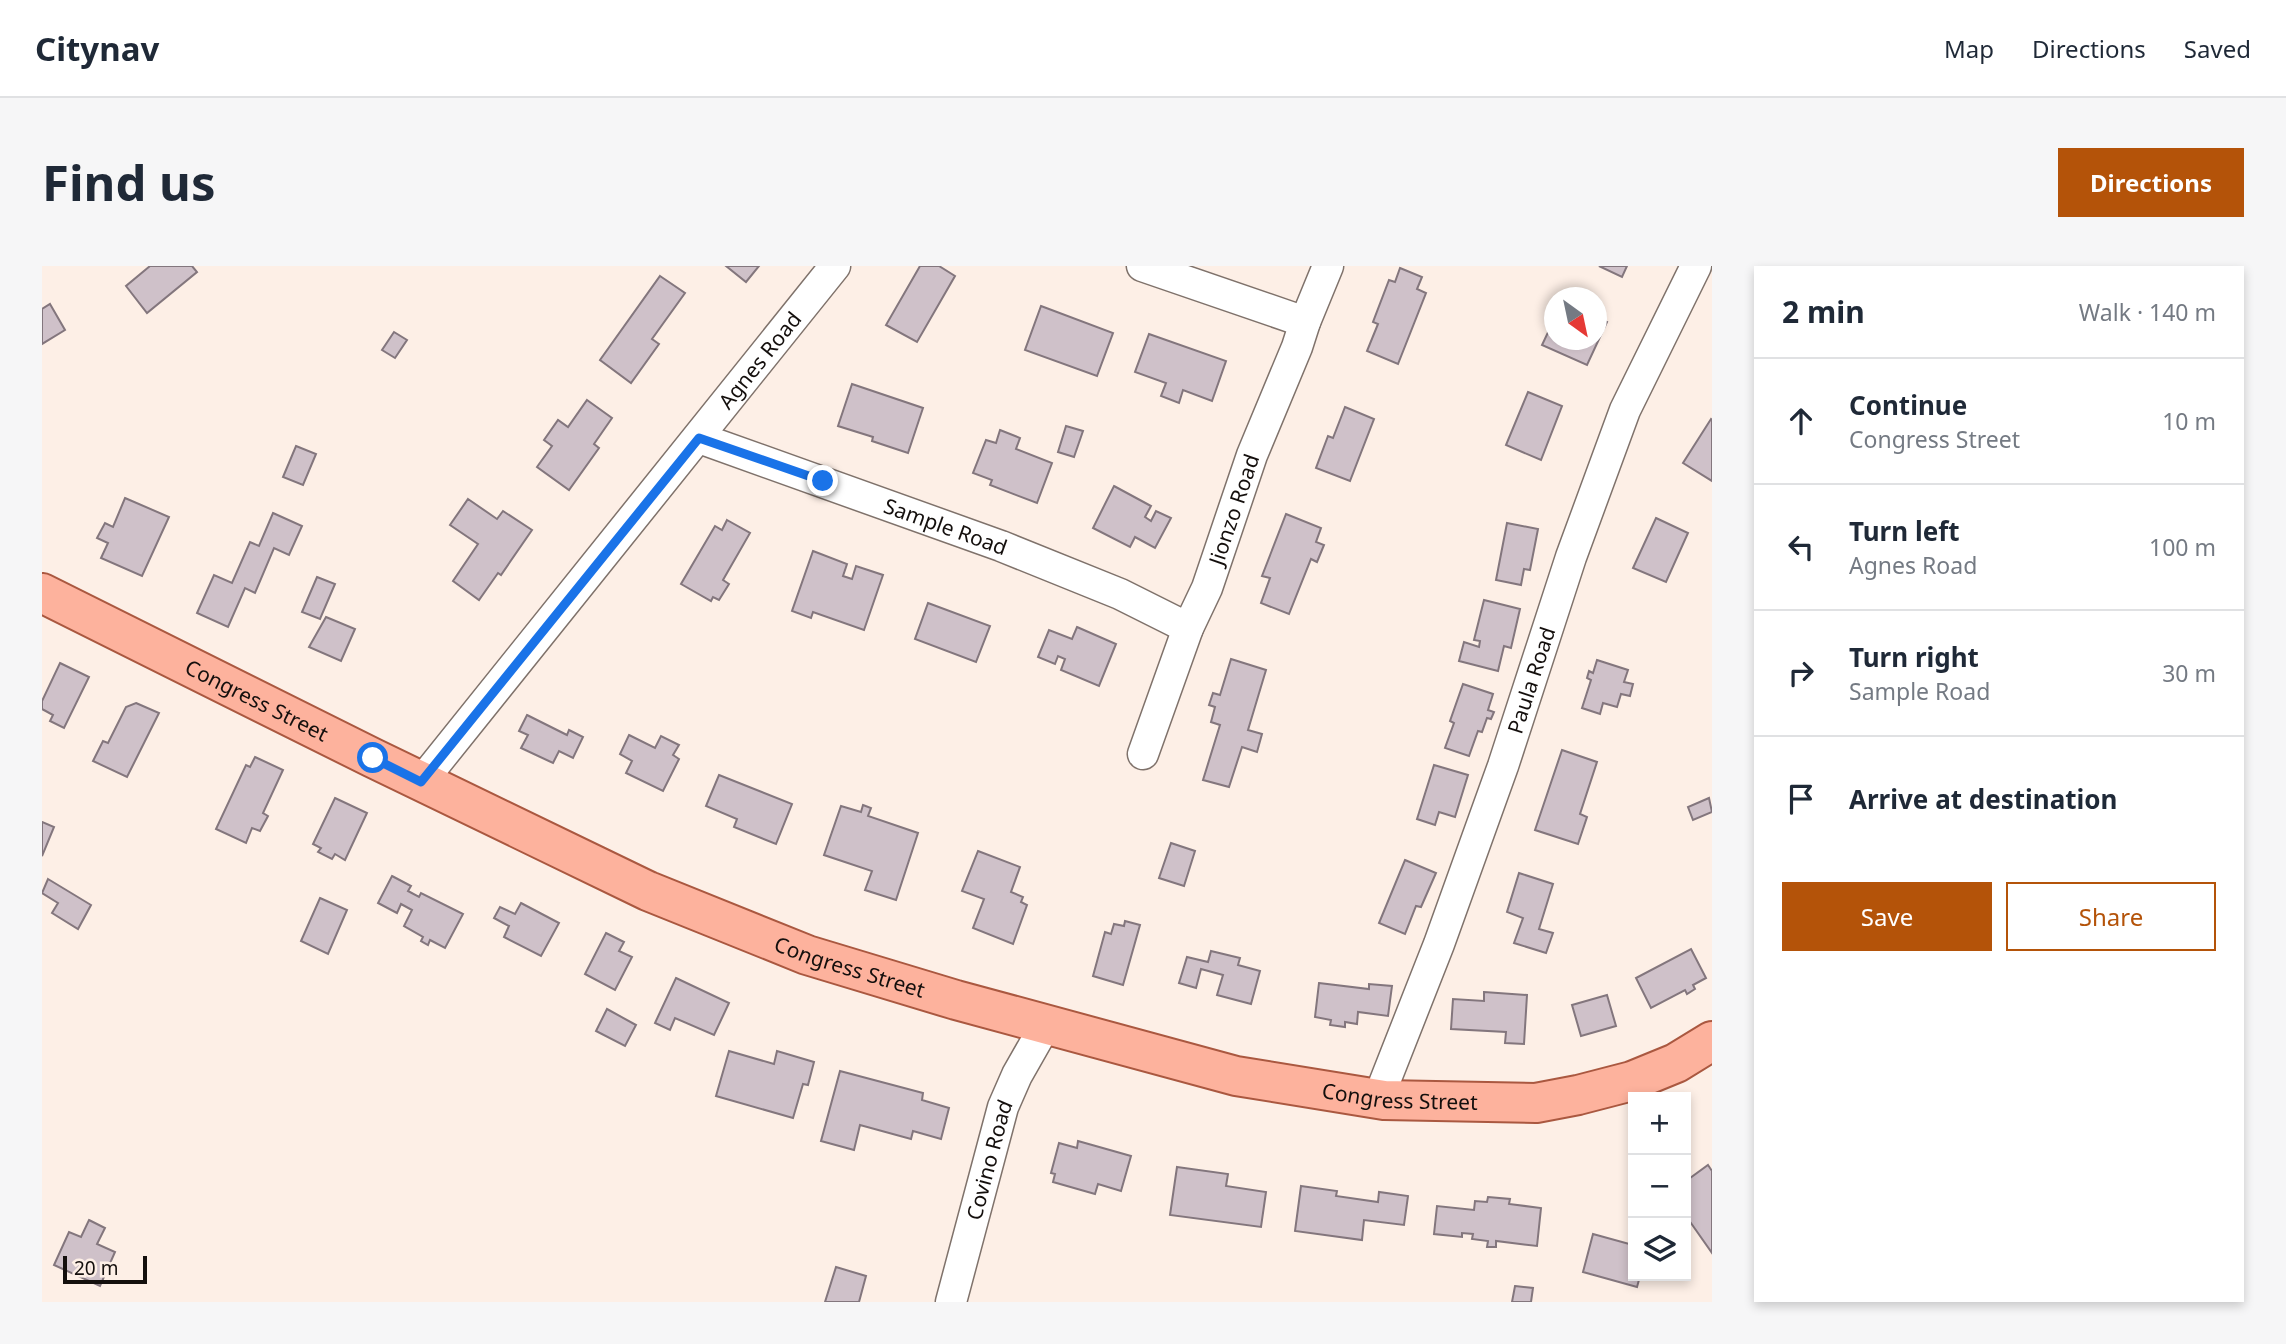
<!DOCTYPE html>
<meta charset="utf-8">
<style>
:root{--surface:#fff;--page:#f6f6f7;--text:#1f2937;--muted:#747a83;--line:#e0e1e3;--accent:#b45309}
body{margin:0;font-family:"Noto Sans",sans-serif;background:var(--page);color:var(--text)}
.controls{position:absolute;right:21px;bottom:21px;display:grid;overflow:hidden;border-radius:0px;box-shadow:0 4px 10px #0003}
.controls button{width:63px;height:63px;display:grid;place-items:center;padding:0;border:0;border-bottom:2px solid var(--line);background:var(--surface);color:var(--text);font:35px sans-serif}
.compass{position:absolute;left:1502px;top:21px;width:63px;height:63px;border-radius:50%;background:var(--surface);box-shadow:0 4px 10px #0003;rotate:147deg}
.scale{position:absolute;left:21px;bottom:18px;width:84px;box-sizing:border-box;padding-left:7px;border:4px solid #140f0d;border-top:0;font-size:19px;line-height:24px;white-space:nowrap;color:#140f0d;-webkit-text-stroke:5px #fdefe6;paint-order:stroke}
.stop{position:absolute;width:21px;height:21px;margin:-16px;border:5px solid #1a73e8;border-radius:50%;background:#fff}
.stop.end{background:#1a73e8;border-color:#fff;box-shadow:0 2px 7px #0008}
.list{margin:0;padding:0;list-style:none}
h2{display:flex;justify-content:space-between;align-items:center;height:91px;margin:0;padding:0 28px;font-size:30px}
h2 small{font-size:23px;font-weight:400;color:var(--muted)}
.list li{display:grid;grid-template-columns:46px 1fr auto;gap:21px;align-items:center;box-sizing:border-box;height:126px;padding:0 28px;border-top:2px solid var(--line)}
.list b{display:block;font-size:26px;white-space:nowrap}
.list p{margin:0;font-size:23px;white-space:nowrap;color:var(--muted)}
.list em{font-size:23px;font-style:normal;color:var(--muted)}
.actions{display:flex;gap:14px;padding:21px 28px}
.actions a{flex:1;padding:16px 0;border:2px solid var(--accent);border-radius:0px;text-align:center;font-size:24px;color:var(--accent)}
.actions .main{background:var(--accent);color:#fff}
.icon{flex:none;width:38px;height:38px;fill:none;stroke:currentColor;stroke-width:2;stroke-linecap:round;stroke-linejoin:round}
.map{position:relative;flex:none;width:1670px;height:1036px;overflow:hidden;border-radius:0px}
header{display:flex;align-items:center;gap:42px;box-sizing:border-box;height:98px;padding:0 35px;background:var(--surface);border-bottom:2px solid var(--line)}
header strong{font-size:33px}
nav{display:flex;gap:38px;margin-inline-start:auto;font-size:24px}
.intro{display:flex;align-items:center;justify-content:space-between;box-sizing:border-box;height:168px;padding:0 42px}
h1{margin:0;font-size:49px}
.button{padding:18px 32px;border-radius:0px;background:var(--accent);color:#fff;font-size:24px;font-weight:700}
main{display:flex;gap:42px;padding:0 42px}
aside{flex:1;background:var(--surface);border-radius:0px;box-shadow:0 4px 10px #0003}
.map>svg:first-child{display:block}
.building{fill:#cfc1c9;stroke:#83767d;stroke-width:2}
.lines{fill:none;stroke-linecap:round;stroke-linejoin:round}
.minor-casing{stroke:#7f726b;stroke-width:33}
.major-casing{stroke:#aa5840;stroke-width:42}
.minor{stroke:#fff;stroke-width:30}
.major{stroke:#fdb29d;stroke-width:38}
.route{stroke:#1a73e8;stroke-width:9}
.labels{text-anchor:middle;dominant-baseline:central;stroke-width:7;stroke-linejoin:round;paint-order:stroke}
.street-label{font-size:21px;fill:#140f0d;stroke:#fdefe6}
</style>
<header>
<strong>Citynav</strong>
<nav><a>Map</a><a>Directions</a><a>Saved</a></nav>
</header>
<div class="intro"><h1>Find us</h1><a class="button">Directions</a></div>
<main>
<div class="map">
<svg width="1670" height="1036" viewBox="0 0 1670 1036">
<rect width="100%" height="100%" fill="#fdefe6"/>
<g class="building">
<polygon points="108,0 150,0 155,6 105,47 84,20"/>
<polygon points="684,0 717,0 704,16"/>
<polygon points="878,0 897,0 913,10 875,76 844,59"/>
<polygon points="1557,0 1585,0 1580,11"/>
<polygon points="1358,2 1380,11 1375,23 1384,27 1356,98 1325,85 1336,58 1331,56 1347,14 1353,16"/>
<polygon points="618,10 643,27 610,73 617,78 589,117 558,94"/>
<polygon points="8,38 23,64 0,78 0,43"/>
<polygon points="999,40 1071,67 1055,110 983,84"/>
<polygon points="1554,51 1565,56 1545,99 1500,79 1509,60 1512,62 1512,74 1554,74"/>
<polygon points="352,66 365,74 353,92 340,84"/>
<polygon points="1107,68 1184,95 1170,135 1141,124 1137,137 1119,130 1124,117 1093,106"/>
<polygon points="810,118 881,142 866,187 830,175 831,171 796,160"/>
<polygon points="1486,126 1520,140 1499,194 1464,179"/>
<polygon points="545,134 570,152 552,178 557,182 527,224 495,201 510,180 502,174 516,154 526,161"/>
<polygon points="1303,141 1332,153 1308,215 1274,202 1286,170 1291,172"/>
<polygon points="1669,153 1670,154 1670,215 1641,197"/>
<polygon points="1024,160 1041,165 1032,191 1016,186"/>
<polygon points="958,164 978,172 974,183 1010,197 995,237 948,219 950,214 931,207 944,174 954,177"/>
<polygon points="254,180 274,188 261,219 241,211"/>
<polygon points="1072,220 1109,240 1103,251 1109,255 1114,245 1129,252 1113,282 1093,271 1088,281 1051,262"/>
<polygon points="83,232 127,251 100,310 59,292 66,277 55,272 63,257 71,261"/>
<polygon points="426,233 455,253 461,245 490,264 459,309 456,307 437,334 411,315 436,278 408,259"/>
<polygon points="231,247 260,260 247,289 232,282 213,327 203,322 186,361 155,347 172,309 190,317 208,276 217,280"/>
<polygon points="1244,248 1279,262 1274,276 1282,279 1275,296 1269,293 1247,348 1219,337 1228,312 1220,310"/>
<polygon points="1614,252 1646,267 1624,316 1591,302"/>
<polygon points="685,254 708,267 681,314 687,318 677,334 671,331 669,335 639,318 673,260 680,264"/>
<polygon points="1465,257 1496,263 1488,304 1482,303 1479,319 1454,314"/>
<polygon points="771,285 805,298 801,310 810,313 814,300 841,309 822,364 771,346 769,352 750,345"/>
<polygon points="275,311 293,318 278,353 260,346"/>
<polygon points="1442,334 1478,343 1469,382 1462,380 1456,405 1417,395 1422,376 1437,381 1438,375 1432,374"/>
<polygon points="886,337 948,360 934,396 873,373"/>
<polygon points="284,351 313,363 299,395 267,381"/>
<polygon points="1035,361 1074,378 1057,420 1019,404 1023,393 1016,390 1013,398 996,391 1007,364 1030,373"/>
<polygon points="1189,393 1224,404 1206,464 1220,468 1215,486 1200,481 1187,521 1161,514 1178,459 1169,456 1173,441 1167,439 1171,427 1178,429"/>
<polygon points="1555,394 1586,404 1582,416 1591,418 1588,430 1579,428 1575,441 1561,437 1558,448 1540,442 1549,414 1545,412 1547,405 1551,407"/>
<polygon points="18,397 47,411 22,462 8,455 11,449 0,443 0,435"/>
<polygon points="1421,418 1451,428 1446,444 1452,446 1449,453 1445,452 1440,466 1436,465 1427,490 1403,482 1412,457 1408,455"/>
<polygon points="94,437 117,447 85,511 51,495 61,475 66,477 84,441"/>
<polygon points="485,449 525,469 527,464 541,471 531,492 517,485 511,497 479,482 486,469 477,465"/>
<polygon points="587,469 613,482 619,470 637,479 631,489 637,493 621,525 584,507 590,495 578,488"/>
<polygon points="1520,484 1555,496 1538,548 1545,551 1536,578 1493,564"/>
<polygon points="213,491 241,504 221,547 226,550 218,565 210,562 204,577 174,563 204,499 208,501"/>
<polygon points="1392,499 1426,509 1413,551 1397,546 1393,559 1375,553"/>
<polygon points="677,509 750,538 734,578 692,561 695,553 664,540"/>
<polygon points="293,532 325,547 303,594 293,588 290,593 276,586 279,582 271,578"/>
<polygon points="1667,532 1670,546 1651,554 1646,541"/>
<polygon points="821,539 829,542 826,550 876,567 854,634 823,624 830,605 782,589 799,540 819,546"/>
<polygon points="0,556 12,561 0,590"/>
<polygon points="1129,577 1153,585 1142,620 1117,612"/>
<polygon points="936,585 978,601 969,626 981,631 979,636 985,639 971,678 931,662 942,633 920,625"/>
<polygon points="1363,594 1394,607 1379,641 1374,640 1363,668 1337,657"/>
<polygon points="1477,607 1511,618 1497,663 1511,667 1504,687 1472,677 1481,652 1465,646"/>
<polygon points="350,610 369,620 366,625 377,631 379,627 421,648 403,682 388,674 386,679 379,675 381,671 362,660 370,644 359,638 355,647 336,637"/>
<polygon points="6,613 49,639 36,663 10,647 16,637 0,627"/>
<polygon points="278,632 305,644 286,688 259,675"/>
<polygon points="479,637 517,657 499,690 462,671 467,660 452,652 458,641 473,648"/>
<polygon points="1083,655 1098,659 1081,719 1051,710 1063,666 1069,668 1072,658 1082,660"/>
<polygon points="564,667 582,676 577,685 590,691 573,724 543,708"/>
<polygon points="1649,683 1664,712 1651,719 1653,723 1645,728 1643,724 1609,742 1594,712"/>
<polygon points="1169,685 1198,692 1196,699 1218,705 1209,738 1175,729 1181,709 1159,703 1154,722 1137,717 1145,691 1166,696"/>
<polygon points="634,712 687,737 672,769 633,752 628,764 613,757"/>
<polygon points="1277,717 1327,723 1327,718 1350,720 1346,750 1316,746 1315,758 1303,756 1303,761 1288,759 1289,754 1273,751"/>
<polygon points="1442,726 1485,729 1482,778 1463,777 1464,766 1409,763 1411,733 1442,735"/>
<polygon points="1565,729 1574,760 1539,770 1530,739"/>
<polygon points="565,743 594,759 583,780 554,765"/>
<polygon points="687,785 732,798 735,785 772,796 766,819 761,818 751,852 674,830"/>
<polygon points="798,805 881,827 880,834 907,842 899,873 871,865 869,873 818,859 812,884 779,875"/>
<polygon points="1036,875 1089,890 1079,925 1056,918 1053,928 1011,916 1013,908 1009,907 1017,877 1035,882"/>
<polygon points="1666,899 1670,905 1670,987 1644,950 1644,915"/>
<polygon points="1135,901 1186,908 1184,920 1224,926 1219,961 1128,949"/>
<polygon points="1259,920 1295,925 1294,930 1336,936 1337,926 1366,930 1362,959 1322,954 1320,974 1253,965"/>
<polygon points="1446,931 1468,933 1467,938 1499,942 1495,980 1454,975 1454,981 1445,981 1446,975 1430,973 1431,968 1420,967 1420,971 1392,968 1395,940 1432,944 1433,935 1445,936"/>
<polygon points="47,954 63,962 55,978 73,986 58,1020 12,999 27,966 39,971"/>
<polygon points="1551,968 1591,979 1591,1010 1598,1010 1595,1021 1541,1006"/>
<polygon points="794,1001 824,1010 817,1036 783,1036"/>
<polygon points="1473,1020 1491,1022 1489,1036 1470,1036"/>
</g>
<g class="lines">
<defs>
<g id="minor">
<polyline points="1100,0 1263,56"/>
<path id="s1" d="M 657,172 L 959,280 L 1078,328 L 1146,362"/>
<path id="s2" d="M 1101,488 L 1146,362 L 1165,322 L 1210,189 L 1255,81 L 1263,56 L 1286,0"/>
<path id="s3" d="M 379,516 L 793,0"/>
<path id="s4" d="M 1336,833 L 1397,678 L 1461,500 L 1529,291 L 1583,144 L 1654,0"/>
<path id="s5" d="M 909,1036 L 961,841 L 975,809 L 1004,758"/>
</g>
<g id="major">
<path id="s6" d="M 0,327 L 331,492 L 606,625 L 765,689 L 914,734 L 1194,810 L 1342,834 L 1494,837 L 1536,829 L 1590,815 L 1634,797 L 1670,775"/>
</g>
</defs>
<use href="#minor" class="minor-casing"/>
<use href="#major" class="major-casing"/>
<use href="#minor" class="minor"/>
<use href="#major" class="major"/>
</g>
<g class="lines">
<polyline class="route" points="331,492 379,516 657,172 781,215"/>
</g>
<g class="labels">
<g class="street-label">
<text stroke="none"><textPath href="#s3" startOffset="541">Agnes Road</textPath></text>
<text stroke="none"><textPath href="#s2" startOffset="261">Jionzo Road</textPath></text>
<text stroke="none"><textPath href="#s1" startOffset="262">Sample Road</textPath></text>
<text stroke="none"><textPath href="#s4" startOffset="446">Paula Road</textPath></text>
<text stroke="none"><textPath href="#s6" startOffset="240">Congress Street</textPath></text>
<text stroke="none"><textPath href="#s6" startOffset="891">Congress Street</textPath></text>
<text stroke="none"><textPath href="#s6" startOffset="1458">Congress Street</textPath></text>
<text stroke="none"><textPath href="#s5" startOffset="147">Covino Road</textPath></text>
</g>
</g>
</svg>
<div class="controls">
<button>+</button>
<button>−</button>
<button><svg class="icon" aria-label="layers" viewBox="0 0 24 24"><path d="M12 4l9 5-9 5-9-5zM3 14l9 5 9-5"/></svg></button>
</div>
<svg class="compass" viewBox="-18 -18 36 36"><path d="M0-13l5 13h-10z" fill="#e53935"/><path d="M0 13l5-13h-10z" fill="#747a83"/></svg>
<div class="scale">20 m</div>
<div class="stop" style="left:331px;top:492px"></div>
<div class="stop end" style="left:781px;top:215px"></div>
</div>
<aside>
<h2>2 min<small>Walk · 140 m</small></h2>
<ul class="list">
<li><svg class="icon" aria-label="ahead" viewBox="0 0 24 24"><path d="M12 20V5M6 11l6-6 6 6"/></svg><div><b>Continue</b><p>Congress Street</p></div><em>10 m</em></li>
<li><svg class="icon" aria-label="left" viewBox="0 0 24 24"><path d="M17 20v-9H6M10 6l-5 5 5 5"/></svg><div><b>Turn left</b><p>Agnes Road</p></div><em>100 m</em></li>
<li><svg class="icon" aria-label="right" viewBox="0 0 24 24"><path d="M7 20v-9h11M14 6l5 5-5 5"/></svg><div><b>Turn right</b><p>Sample Road</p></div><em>30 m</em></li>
<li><svg class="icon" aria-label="arrive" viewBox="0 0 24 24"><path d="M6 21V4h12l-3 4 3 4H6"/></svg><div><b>Arrive at destination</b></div></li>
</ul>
<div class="actions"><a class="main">Save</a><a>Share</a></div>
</aside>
</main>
